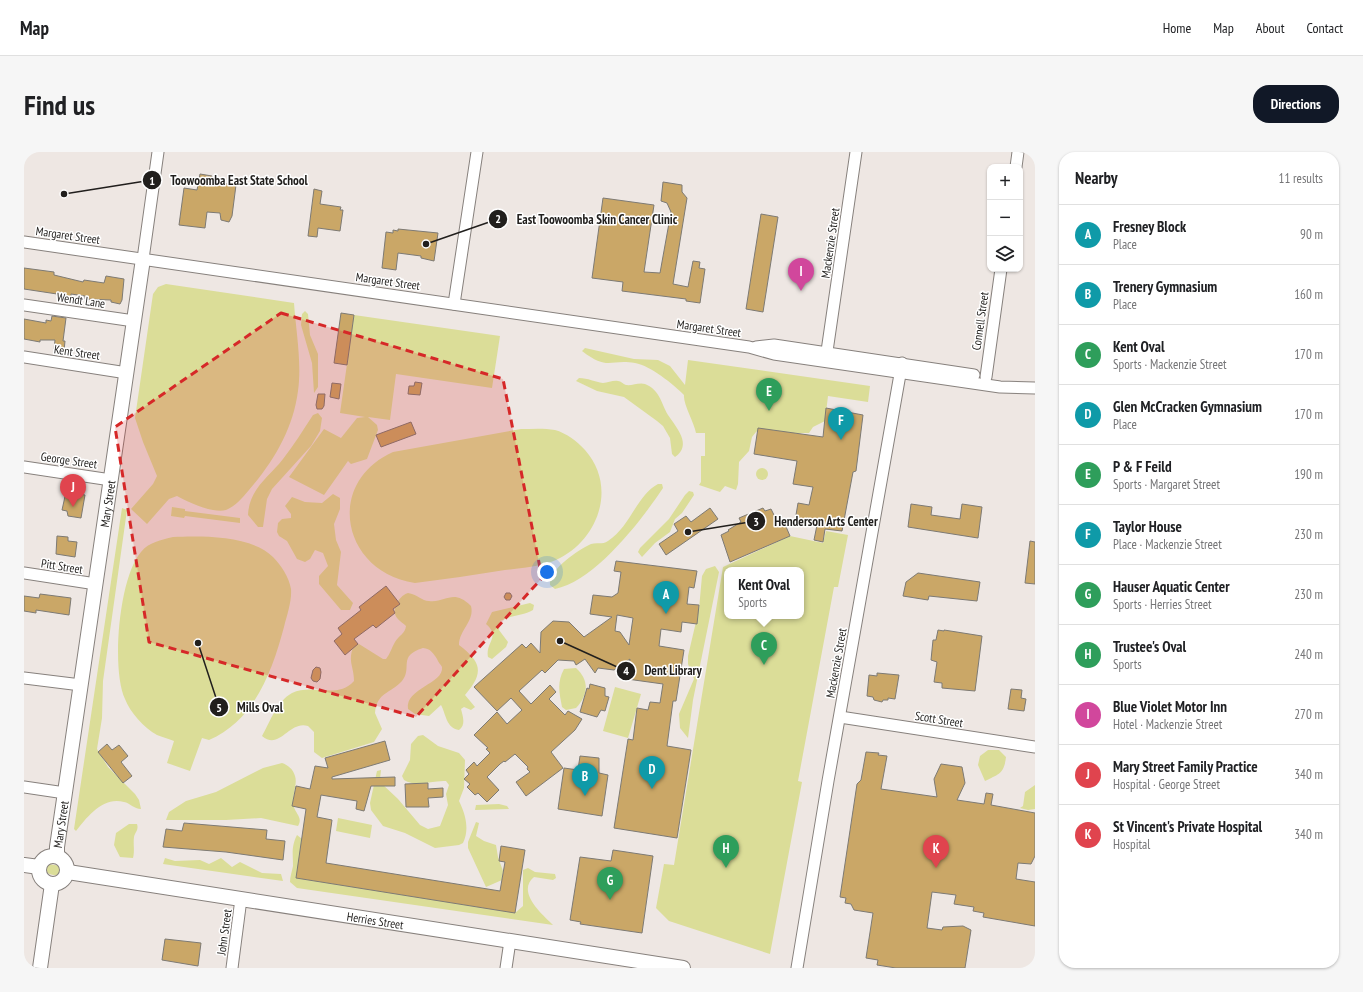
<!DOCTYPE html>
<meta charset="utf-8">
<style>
:root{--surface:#fff;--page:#f6f6f6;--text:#202124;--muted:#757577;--line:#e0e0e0;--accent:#111827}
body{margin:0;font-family:"PT Sans Narrow",sans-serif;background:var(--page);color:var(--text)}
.controls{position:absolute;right:12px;top:12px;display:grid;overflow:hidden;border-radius:8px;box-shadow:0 1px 3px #0004}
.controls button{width:36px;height:36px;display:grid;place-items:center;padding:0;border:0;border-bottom:1px solid var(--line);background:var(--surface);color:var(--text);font:20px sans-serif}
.you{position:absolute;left:523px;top:420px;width:14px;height:14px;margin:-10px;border:3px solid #fff;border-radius:50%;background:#1a73e8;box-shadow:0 0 0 6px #1a73e833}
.badge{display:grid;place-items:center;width:26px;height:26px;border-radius:50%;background:var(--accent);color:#fff;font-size:13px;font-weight:700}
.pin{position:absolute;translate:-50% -33px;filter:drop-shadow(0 1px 2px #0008)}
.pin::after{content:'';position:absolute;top:21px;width:14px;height:12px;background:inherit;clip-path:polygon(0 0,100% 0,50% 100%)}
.popup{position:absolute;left:700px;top:415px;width:80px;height:52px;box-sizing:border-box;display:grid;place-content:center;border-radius:8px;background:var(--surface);filter:drop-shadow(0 1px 3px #0005);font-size:13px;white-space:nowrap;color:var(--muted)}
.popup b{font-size:15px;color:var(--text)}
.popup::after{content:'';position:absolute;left:50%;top:100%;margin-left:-8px;border:8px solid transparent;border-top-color:var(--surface)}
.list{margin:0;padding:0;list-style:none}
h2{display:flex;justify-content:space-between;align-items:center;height:52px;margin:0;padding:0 16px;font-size:17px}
h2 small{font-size:13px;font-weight:400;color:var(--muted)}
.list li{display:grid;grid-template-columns:26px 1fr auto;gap:12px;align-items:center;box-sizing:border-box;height:60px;padding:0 16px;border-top:1px solid var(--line)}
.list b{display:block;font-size:15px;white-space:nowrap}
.list p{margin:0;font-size:13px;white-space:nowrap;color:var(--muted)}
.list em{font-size:13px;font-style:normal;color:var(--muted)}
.icon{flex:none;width:22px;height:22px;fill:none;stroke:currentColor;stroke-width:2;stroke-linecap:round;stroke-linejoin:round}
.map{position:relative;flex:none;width:1011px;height:816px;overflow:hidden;border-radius:16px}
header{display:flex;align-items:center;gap:24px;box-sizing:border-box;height:56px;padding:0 20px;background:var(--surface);border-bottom:1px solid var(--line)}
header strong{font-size:19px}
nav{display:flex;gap:22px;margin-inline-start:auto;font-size:14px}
.intro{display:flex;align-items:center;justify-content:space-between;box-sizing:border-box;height:96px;padding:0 24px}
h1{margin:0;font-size:28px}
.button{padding:10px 18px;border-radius:16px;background:var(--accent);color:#fff;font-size:14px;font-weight:700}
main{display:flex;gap:24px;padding:0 24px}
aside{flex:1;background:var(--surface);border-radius:16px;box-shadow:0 1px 3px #0004}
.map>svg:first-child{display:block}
.green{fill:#dbdd98;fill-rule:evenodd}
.building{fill:#caa767;stroke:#7d7a74;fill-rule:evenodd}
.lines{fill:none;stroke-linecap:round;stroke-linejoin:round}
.minor-casing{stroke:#87817d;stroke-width:13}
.major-casing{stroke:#87817d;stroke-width:16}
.minor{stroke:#fff;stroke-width:11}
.major{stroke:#fff;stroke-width:14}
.marked{fill:#d62828;fill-opacity:0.2;stroke:#d62828;stroke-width:3;stroke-dasharray:8 5;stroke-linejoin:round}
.labels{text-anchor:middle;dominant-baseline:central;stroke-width:3;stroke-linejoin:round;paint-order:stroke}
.street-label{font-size:12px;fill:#211f1d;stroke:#fff}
.leader{fill:none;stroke:#211f1d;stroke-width:1.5}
.callout-dot{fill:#211f1d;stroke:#fff;stroke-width:1.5}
.mark-label{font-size:12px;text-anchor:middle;font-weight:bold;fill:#fff}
.callout-label{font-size:13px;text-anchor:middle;font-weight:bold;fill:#211f1d;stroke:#fff;stroke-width:3;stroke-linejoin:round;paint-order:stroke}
</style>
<header>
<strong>Map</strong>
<nav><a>Home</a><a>Map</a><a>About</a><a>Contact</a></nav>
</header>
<div class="intro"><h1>Find us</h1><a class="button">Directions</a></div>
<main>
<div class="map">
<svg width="1011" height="816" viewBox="0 0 1011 816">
<rect width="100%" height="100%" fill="#eee7e3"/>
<g class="green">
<path d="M 142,132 L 270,151 C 272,179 278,211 274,239 C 269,277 250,309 225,338 C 218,346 212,354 202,358 C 190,362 164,350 153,344 L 145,347 L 123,372 L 107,357 L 129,332 L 133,324 L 119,290 L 111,266 L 129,142 L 134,135 Z"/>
<polygon points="281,159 284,162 286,183 294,202 294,235 290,241 288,211 277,173 278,162"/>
<polygon points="330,163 476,184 468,236 372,222 366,268 344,265 353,273 354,278 343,307 327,312 324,309 300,343 265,325 300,277 317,286 333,266 341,265 316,261"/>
<path d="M 561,196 L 610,207 L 634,208 L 646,214 L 661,233 L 664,208 L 846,234 L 844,250 L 804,244 L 801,269 L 789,275 L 785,281 L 744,281 L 735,278 L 732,280 L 728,285 L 725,299 L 715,310 L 714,332 L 712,338 L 701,334 L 696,340 L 675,333 L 677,330 L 677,304 L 681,304 L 681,281 L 672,281 C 670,270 659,252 660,243 C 649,232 627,214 611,211 C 585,207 584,219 558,199 Z"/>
<path d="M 555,226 C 564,226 571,230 579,231 C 584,231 589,228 594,229 C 597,229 599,232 602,233 C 608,234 615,230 621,232 C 636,238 637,251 644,263 C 652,275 669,293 651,305 L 648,302 L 646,286 L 639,274 L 633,269 L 600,245 L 573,239 L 552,229 Z"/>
<path d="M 294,261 L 298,266 L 296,279 L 287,294 L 248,337 L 243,347 L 239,375 L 234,375 L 224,363 C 225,337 244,326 259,307 C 270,293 279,278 289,263 Z"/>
<path d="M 497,277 C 508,277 520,276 531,278 C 542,281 553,289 561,298 C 594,335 574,389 532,408 C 516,415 498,416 481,418 C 451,423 421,427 391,431 C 318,420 300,331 369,300 Z"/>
<circle cx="738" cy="322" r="6"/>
<path d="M 634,332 L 638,332 L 639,336 C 617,369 571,429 531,437 L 526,433 C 524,418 554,398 567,392 C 573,390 578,393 584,389 C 606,375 613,343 634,332 Z"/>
<polygon points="665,339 669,340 670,343 658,361 651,367 646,380 631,391 618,405 614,400 616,396 645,367 661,343"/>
<polygon points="309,342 316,346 316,357 310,372 312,388 317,400 313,433 329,451 326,458 317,458 295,432 295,424 304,414 299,401 291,398 286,407 281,410 273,407 263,389 255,384 253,380 254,371 258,367 267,366 267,362 261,354 268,345 281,350 298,351"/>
<polygon points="148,355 161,357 161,359 216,366 216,371 161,364 160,366 147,364"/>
<path d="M 98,356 L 103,358 L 79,529 L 78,566 L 73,597 L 84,615 L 111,642 L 115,648 L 117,657 C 110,657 106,651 100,650 C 79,644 63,665 52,679 L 50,677 Z"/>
<path d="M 802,379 L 824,383 L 814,435 L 810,435 L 774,629 L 778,630 L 746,802 L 645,769 L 632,756 L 640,712 L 650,713 L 699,415 L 766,384 L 799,391 ZM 703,418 L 777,418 L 777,464 L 703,464 Z"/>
<path d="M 149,385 C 178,384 227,383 249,405 C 257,413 265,425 267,437 C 268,449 263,463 260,475 C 248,520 230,569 185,588 L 178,586 L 166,619 L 143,611 L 150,589 C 145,587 138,585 133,583 C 120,576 106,560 101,547 C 87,517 95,425 117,400 C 125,390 137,388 149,385 Z"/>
<polygon points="691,414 695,420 669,548 664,586 656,576 655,562 670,527 664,512 664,504 675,457 678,424 682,417"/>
<path d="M 384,441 C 393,442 398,449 405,449 C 422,451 429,436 447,454 C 451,469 435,478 435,493 C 457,510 461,520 441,543 L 451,555 L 447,558 L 440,555 L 437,557 C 439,565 442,573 435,578 C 422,576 422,562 417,553 L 405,564 L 391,562 L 384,557 C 381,536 420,532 418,515 C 417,513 414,510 413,507 C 409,501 407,497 399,496 C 373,504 389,516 378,529 C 366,542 353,540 351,561 L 358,577 L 350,590 L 298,606 L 290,600 L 290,580 L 284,574 C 265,568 256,599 238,584 C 246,570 253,549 268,541 C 289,531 313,548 330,529 C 330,514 323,509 330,493 L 335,492 L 359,507 L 362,507 C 366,502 368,495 371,490 C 375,483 381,482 382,474 C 379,471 372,467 371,462 C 369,453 377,443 384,441 Z"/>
<path d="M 506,451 L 510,453 L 509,458 C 499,464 487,463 476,469 L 475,478 L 484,490 L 482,495 L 468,507 L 464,505 C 461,491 477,485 462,472 L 468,460 Z"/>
<path d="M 552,516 C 565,528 565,542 552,556 L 542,558 L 538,555 C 535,540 533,530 540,517 Z"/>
<polygon points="591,535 617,542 604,586 579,579"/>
<path d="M 399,583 L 414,594 L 435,601 L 441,608 L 440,636 L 435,649 C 441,661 446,677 439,691 L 435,693 L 411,696 L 381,681 L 359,674 L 347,658 L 346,651 L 353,619 L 357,618 L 356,627 L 357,631 L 374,647 L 396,673 L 404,677 L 416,674 L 424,653 L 422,642 L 425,633 L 422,629 C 408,628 393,636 380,628 L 378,624 L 386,608 L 387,592 L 394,584 Z"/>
<path d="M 964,598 L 975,598 L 982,605 C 980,622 975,622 961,629 L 954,613 L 956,604 Z"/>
<path d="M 258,611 C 264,613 269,617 271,624 C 274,633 267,644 270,655 C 272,662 279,666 274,674 L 237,666 L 202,668 L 142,668 L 145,660 L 162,649 L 192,640 L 239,616 Z"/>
<polygon points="1011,633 1011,657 1004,658 996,656 999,654 1001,640"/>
<polygon points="475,652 483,654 485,657 451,658 452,653"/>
<polygon points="314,666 348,673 346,686 312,679"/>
<polygon points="452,670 455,671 452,684 460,689 472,693 474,705 479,719 478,728 462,735 444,696 444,690"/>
<path d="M 105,672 L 113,672 C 115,678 111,680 110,685 C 109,692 111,699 109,706 L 96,705 L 90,693 L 92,681 Z"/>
<path d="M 273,683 L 278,687 L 273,726 L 491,761 L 499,754 L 499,718 L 504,716 L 511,720 L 531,722 L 532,726 L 529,728 L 510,725 C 492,740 518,762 529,773 L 273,736 L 266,730 C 266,725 268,719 269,714 C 269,702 267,695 273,683 Z"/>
<polygon points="141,706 151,709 176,708 185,712 197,706 208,715 216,710 238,721 257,722 259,729 139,712"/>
<path d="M 24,712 L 37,714 L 38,721 C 33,725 24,723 20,718 L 21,713 Z"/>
</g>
<g class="building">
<polygon points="176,22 188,24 187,30 212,33 208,64 205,70 197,68 196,61 183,60 181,76 155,73 160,36 173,38"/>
<polygon points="639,30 658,33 658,40 663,46 649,132 664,135 669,109 676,110 675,116 681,117 676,151 662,149 662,147 598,139 599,130 568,126 579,46 630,53 620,120 636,121 647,60 643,51 637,49"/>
<polygon points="290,37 298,39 296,52 317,55 316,58 319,58 316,79 294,76 293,85 284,84"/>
<polygon points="737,62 754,65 739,160 722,157"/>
<polygon points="374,77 414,81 410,109 397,106 397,104 374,101 372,118 358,116 362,80 369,81 369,78 374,79"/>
<polygon points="0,116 30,120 30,123 59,130 60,128 80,131 82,124 100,127 98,148 96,152 87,150 87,148 61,147 61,144 47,142 47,146 33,144 33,142 0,137"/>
<polygon points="317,161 330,163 323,213 310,211"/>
<polygon points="28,164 42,166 39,189 41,189 40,199 30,197 31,188 16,188 16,190 0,187 0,167 22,171 22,168 27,169"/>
<polygon points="391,230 398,231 396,243 384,242 385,234 390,234"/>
<polygon points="308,231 317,232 315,247 306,245"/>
<polygon points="294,242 301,242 300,254 298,257 293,257 292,253"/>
<polygon points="802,256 839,263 832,319 829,320 818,379 801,377 799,390 790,388 793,373 771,369 774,351 785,353 789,335 769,332 773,309 730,302 734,276 799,285"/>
<polygon points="387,270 392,282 357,295 352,283"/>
<polygon points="42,340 61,343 57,366 44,364 43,359 38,358"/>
<polygon points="887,352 908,355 907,363 936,367 938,352 958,355 954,386 884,375"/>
<polygon points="686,356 694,367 642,403 635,392 654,379 650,372 662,364 667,370"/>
<polygon points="739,356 741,359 747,357 751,365 755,364 758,371 760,370 766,384 706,410 697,383 705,379 704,378 717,370 715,366"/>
<polygon points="33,384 44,385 44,389 53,390 51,405 32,402"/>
<polygon points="1006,389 1011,390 1011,432 1001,431"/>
<path d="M 592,409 L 673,419 L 670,436 L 665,435 L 663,452 L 675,453 L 673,472 L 658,470 L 657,480 L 637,477 L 635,494 L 660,498 L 652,549 L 649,549 L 643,594 L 667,598 L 653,686 L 590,676 L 604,587 L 609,588 L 613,556 L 624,558 L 626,550 L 636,551 L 639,532 L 603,527 L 606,507 L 590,518 L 574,516 L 571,521 L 561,507 L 552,513 L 550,509 L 534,508 L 521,521 L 518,518 L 495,539 L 507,552 L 526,533 L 532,540 L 525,547 L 541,563 L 544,559 L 558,567 L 551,578 L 527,600 L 539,616 L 502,644 L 492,630 L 506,620 L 503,617 L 504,615 L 491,602 L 481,610 L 480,609 L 476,612 L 463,625 L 475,638 L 463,650 L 454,641 L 451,643 L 443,635 L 446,632 L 440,627 L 445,622 L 442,618 L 450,610 L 453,614 L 466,601 L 462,597 L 464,596 L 450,583 L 473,560 L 483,572 L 498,558 L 487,546 L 473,559 L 450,535 L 498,492 L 502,496 L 507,491 L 516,501 L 517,480 L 529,469 L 545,470 L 560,485 L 588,465 L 566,462 L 569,443 L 588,445 L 594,441 L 597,420 L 590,419 ZM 593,463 L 609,466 L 605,493 L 596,480 L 591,479 Z"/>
<polygon points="894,421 956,430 953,449 905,444 904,448 879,444 882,430"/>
<polygon points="362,434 376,452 369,457 371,461 352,476 349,473 330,487 334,492 321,503 310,489 318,482 314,476 337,458 335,455"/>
<polygon points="482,441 486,441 488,444 486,448 482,448 480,445"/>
<polygon points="16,442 47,446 45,463 12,458 12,461 0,459 0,444 15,446"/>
<polygon points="914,478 920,479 920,478 958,484 951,539 918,536 918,531 910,530 913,510 907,508 909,488 912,488"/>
<polygon points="292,515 296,516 297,520 296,527 293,530 289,529 287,526 289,518"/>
<polygon points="853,521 875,523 871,547 864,546 864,548 859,548 858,550 850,548 849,545 843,544 845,523 853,524"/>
<polygon points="566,532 581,536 581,544 585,545 581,559 577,558 573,565 556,560 563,536 565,537"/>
<polygon points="987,537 998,538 997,546 1002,547 1000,559 984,557"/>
<polygon points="361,589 366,608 308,625 308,627 371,625 371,634 347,634 340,659 332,657 333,649 297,643 293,665 308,668 302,711 476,739 481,710 475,709 477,694 501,698 491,761 272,726 282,657 268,654 272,634 286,637 291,614 304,616 301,606"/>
<polygon points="83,592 88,598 95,593 104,604 97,610 108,624 99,631 74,600"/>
<polygon points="842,600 855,601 854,603 863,604 857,637 913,645 910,627 917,612 938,615 941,631 933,648 960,652 962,641 969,642 967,653 1011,661 1011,704 1007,712 994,711 992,727 1011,730 1011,774 959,765 960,761 949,759 950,755 930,752 932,743 908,740 903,776 918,778 919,775 939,774 947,778 941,816 872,816 853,813 854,808 842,806 849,761 830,758 827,752 821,751 822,746 816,745 833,632 837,628"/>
<polygon points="556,604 575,606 575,621 584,623 578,664 534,657 540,616 554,618"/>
<polygon points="404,631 404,637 419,636 419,645 404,646 405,655 382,655 381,632"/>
<polygon points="160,671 243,678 242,687 261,689 259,708 202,700 139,695 142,677 158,679"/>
<polygon points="589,698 629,704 618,781 556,772 557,770 546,768 556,705 587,709"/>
<polygon points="141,787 177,791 174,814 138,808"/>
</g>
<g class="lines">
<defs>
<g id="minor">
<polyline points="992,15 994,0"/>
<polyline points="0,90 725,195 750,202 976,235 1011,236"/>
<polyline points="119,107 134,0"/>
<polyline points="430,152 453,0"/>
<polyline points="0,153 110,169"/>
<polyline points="732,195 750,193 950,223"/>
<polyline points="0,205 103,221"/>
<polyline points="802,206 832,0"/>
<polyline points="962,225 977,117"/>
<polyline points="0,315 87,328"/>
<polyline points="0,421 72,432"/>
<polyline points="0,526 57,533"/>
<polyline points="816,565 1011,595"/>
<polyline points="0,635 41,641"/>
<polyline points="208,816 217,747"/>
<polyline points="482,816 486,789"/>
<polyline points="773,816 804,629 878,211"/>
</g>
<g id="major">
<circle cx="29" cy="718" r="14"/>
<path id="s1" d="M 33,704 L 33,695 L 119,107"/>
<polyline points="0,713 15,715"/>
<path id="s2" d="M 44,720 L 659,816"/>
<polyline points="16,816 28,732"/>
</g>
</defs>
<use href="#minor" class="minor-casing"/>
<use href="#major" class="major-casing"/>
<use href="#minor" class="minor"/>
<use href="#major" class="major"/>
</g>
<path class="marked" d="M 257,161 L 479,227 L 518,426 L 392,565 L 125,490 L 91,275 Z"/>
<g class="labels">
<g class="street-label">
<text transform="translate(44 83) rotate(8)">Margaret Street</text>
<text transform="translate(806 91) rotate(-82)">Mackenzie Street</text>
<text transform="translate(364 129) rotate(8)">Margaret Street</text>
<text transform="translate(57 148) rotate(8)">Wendt Lane</text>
<text transform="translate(956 169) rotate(-82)">Connell Street</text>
<text transform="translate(685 176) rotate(8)">Margaret Street</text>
<text transform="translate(53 200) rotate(8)">Kent Street</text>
<text transform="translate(45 308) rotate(8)">George Street</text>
<text stroke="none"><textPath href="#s1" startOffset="356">Mary Street</textPath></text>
<text transform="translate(38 414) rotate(9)">Pitt Street</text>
<text transform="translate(812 511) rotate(-80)">Mackenzie Street</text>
<text transform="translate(915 567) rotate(9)">Scott Street</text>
<text stroke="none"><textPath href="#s1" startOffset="32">Mary Street</textPath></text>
<text stroke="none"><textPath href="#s2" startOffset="311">Herries Street</textPath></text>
<text transform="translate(200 780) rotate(-82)">John Street</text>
</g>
</g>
<path class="leader" d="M40 42L128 28M402 92L474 67M664 380L732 369M536 489L602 519M174 491L195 555"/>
<g class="callout-dot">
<circle cx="40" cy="42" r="4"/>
<circle cx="402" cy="92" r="4"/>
<circle cx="664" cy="380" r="4"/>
<circle cx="536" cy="489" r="4"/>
<circle cx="174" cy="491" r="4"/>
<circle cx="128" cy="28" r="10"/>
<circle cx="474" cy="67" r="10"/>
<circle cx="732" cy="369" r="10"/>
<circle cx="602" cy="519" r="10"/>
<circle cx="195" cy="555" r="10"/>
</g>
<g class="mark-label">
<text x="128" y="33">1</text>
<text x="474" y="71">2</text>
<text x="732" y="374">3</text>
<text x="602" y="523">4</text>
<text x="195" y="560">5</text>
</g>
<g class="callout-label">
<text x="215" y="33">Toowoomba East State School</text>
<text x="573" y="72">East Toowoomba Skin Cancer Clinic</text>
<text x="802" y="374">Henderson Arts Center</text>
<text x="649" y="523">Dent Library</text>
<text x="236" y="560">Mills Oval</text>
</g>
</svg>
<div class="controls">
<button>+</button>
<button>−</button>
<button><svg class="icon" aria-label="layers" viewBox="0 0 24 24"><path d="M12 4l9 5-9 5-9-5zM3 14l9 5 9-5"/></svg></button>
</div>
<div class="you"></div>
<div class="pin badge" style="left:642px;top:462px;background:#0f9aa8">A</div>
<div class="pin badge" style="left:561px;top:644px;background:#0f9aa8">B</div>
<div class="pin badge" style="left:740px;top:513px;background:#2e9e5b">C</div>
<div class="popup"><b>Kent Oval</b>Sports</div>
<div class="pin badge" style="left:628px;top:637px;background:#0f9aa8">D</div>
<div class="pin badge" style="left:745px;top:259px;background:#2e9e5b">E</div>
<div class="pin badge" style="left:817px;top:288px;background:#0f9aa8">F</div>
<div class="pin badge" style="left:586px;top:748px;background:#2e9e5b">G</div>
<div class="pin badge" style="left:702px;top:716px;background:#2e9e5b">H</div>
<div class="pin badge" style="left:777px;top:139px;background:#d1479c">I</div>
<div class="pin badge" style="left:49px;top:355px;background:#e0444e">J</div>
<div class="pin badge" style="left:912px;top:716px;background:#e0444e">K</div>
</div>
<aside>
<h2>Nearby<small>11 results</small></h2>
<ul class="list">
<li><span class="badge" style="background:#0f9aa8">A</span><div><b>Fresney Block</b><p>Place</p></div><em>90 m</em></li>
<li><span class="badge" style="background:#0f9aa8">B</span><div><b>Trenery Gymnasium</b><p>Place</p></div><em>160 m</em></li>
<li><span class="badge" style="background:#2e9e5b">C</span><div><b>Kent Oval</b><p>Sports · Mackenzie Street</p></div><em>170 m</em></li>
<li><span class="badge" style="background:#0f9aa8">D</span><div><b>Glen McCracken Gymnasium</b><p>Place</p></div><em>170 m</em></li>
<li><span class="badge" style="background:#2e9e5b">E</span><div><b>P &amp; F Feild</b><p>Sports · Margaret Street</p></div><em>190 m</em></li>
<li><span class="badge" style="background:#0f9aa8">F</span><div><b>Taylor House</b><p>Place · Mackenzie Street</p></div><em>230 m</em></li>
<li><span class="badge" style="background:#2e9e5b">G</span><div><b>Hauser Aquatic Center</b><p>Sports · Herries Street</p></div><em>230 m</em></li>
<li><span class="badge" style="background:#2e9e5b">H</span><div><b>Trustee's Oval</b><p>Sports</p></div><em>240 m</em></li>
<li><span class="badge" style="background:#d1479c">I</span><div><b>Blue Violet Motor Inn</b><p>Hotel · Mackenzie Street</p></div><em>270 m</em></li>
<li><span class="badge" style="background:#e0444e">J</span><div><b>Mary Street Family Practice</b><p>Hospital · George Street</p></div><em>340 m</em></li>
<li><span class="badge" style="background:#e0444e">K</span><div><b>St Vincent's Private Hospital</b><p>Hospital</p></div><em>340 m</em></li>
</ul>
</aside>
</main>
